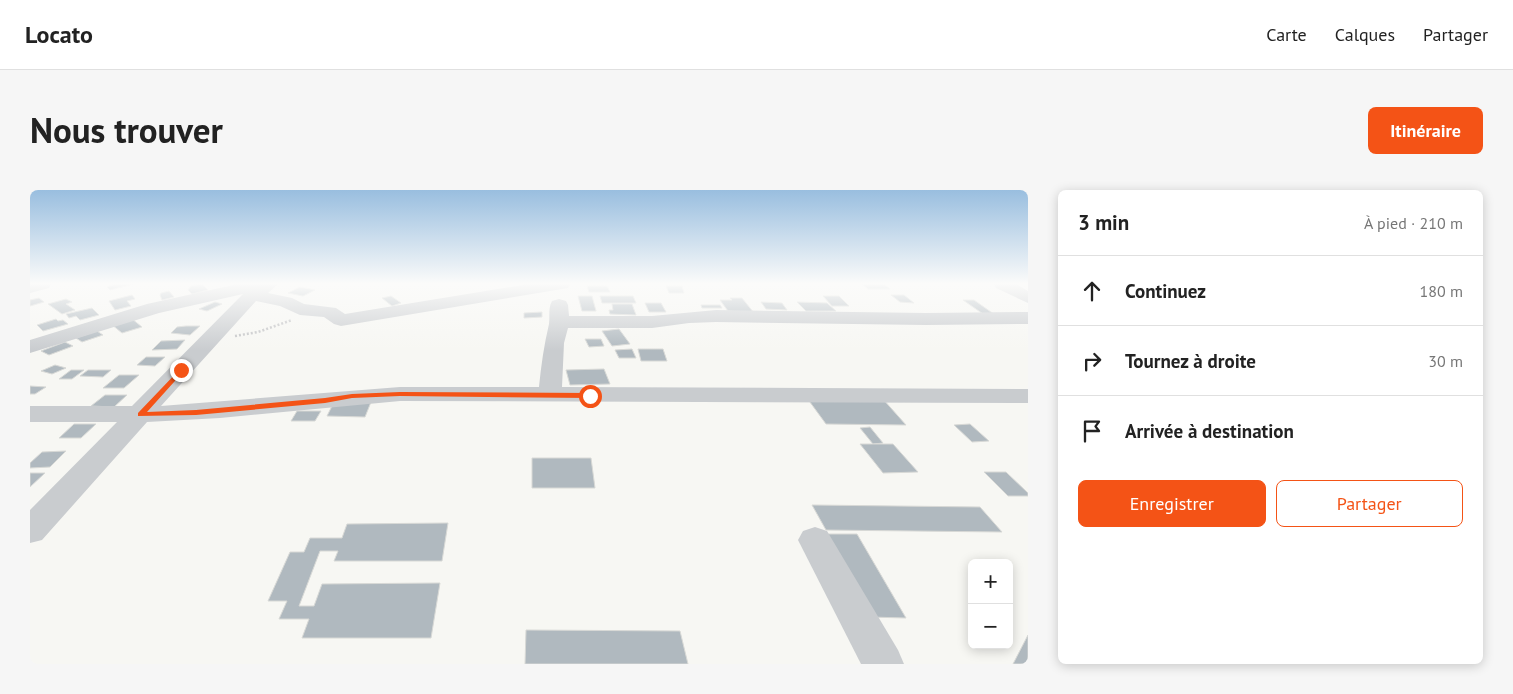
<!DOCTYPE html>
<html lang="fr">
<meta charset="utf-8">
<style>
:root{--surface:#fff;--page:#f6f6f6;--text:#222;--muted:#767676;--line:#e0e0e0;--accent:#f45316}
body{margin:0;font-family:"PT Sans",sans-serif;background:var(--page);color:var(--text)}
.controls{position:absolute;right:15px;bottom:15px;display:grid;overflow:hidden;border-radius:8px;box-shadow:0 2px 12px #0003}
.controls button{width:45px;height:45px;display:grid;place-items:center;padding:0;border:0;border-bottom:1px solid var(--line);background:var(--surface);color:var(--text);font:25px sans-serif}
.stop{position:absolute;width:15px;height:15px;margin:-11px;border:4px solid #f45316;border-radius:50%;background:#fff}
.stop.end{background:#f45316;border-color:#fff;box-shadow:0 1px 5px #0008}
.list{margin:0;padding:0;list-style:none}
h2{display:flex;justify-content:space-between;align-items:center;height:65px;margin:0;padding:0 20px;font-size:21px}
h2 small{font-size:16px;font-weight:400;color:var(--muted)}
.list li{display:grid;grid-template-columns:32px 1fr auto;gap:15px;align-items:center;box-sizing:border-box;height:70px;padding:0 20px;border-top:1px solid var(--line)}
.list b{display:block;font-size:19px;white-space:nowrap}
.list em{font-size:16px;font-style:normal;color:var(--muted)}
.actions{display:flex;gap:10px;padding:15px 20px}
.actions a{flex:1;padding:11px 0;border:1px solid var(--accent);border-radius:8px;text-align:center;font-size:18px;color:var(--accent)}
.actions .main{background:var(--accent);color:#fff}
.icon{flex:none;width:28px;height:28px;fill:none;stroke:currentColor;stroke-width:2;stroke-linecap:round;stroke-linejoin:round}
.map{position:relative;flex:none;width:998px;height:474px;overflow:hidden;border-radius:8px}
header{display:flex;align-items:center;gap:30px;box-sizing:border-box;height:70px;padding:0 25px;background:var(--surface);border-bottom:1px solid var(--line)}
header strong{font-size:24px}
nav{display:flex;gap:28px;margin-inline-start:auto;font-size:18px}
.intro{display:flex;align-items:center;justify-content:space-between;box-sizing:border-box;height:120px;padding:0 30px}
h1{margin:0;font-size:35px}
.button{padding:12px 22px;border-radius:8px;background:var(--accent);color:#fff;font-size:18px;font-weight:700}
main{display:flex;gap:30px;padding:0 30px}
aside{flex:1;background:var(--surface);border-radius:8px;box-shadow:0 2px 12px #0003}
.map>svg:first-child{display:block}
.building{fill:#b0b9bf;stroke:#d8d9d6}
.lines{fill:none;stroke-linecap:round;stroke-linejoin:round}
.path{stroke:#c2c3c5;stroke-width:2.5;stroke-dasharray:2 2;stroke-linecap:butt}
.minor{fill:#c9cccf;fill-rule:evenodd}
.route{fill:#f45316}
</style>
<header>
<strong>Locato</strong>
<nav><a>Carte</a><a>Calques</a><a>Partager</a></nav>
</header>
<div class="intro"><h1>Nous trouver</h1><a class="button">Itinéraire</a></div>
<main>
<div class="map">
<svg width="998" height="474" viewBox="0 0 998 474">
<rect width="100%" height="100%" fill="#f7f7f3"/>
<g class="building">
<polygon points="86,94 103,94 80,100 77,97"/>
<polygon points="172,94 178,100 162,104 158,100 161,96"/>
<polygon points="832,94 854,94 860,99 838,99"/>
<polygon points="557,96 577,96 580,102 559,102"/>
<polygon points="636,96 652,96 654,103 639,103"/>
<polygon points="270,97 285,100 273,106 258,103"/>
<polygon points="139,101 144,107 132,110 130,105 131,103"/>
<polygon points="102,105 105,109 97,111 101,116 85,120 79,111"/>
<polygon points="861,105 874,105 884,113 870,112"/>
<polygon points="361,106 371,113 362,116 352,108"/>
<polygon points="548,106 562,106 566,121 552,121"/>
<polygon points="570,106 603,106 606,113 572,113"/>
<polygon points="793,106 809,106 819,116 802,116"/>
<polygon points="9,108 14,112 0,116 0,110"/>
<polygon points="700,108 712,108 724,123 698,121 690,110 702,110"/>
<polygon points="36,109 42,112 36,114 45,120 32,124 18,114"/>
<polygon points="933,110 944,110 968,127 956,126"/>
<polygon points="185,112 192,114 177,121 169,119"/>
<polygon points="731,112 752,113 757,120 736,119"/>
<polygon points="767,112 797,113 806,121 776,121"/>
<polygon points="615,113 631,113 636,122 619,122"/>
<polygon points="582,114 602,114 606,125 580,124 579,120 583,120"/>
<polygon points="671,115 690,115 692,118 672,118"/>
<polygon points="62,118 69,125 50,130 46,126 39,128 36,124"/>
<polygon points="512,122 512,127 494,128 494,123"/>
<polygon points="101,128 112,137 92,143 81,134"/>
<polygon points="26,129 28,131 33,130 38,134 13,141 7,135"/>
<polygon points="156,136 170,136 160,145 141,143 147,137"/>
<polygon points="589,139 600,154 582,156 572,141"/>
<polygon points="67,141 73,145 52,152 46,148"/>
<polygon points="555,149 571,149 574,156 559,157"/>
<polygon points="155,150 147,159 122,160 131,151"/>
<polygon points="35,152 43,156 19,165 11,161"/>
<polygon points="602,159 606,168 589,168 585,160"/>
<polygon points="608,159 633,159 637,171 611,171"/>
<polygon points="116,167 135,167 125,176 107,175"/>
<polygon points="25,175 36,178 22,184 11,181"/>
<polygon points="574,179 580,194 540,195 536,180"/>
<polygon points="41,180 54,180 42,189 29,189"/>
<polygon points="58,180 81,180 73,187 50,186"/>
<polygon points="89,185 109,185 94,198 73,198"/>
<polygon points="0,196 16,197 5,204 0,204"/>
<polygon points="75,205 97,205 84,217 61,216"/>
<polygon points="777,208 852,208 876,235 796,234"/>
<polygon points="304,212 341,212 335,227 297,226"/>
<polygon points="267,221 291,221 285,231 261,231"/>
<polygon points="44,234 66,234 51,248 29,248"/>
<polygon points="940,234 959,251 942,252 924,235"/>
<polygon points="840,237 853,253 843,254 830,238"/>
<polygon points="830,254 863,254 888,282 853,283"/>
<polygon points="36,261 20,277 0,278 0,273 12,262"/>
<polygon points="502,268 561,268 565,298 502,298"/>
<polygon points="954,282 976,282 998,303 998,306 978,306"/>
<polygon points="0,283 15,283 0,297"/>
<polygon points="782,315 950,317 972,342 796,340"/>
<polygon points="418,333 412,371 304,371 308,361 290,361 269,416 284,416 292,394 410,393 401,448 272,448 279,429 249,429 257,411 238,411 260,362 274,362 280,348 312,348 317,334"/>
<polygon points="796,344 827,344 876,428 840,427"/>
<polygon points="496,440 650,441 658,474 495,474"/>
<polygon points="998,445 998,474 983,474"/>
</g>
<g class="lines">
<polyline class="path" points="205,146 228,142 262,130"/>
<g class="minor">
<polygon points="0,94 21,94 19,98 0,103"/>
<path d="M 208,94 L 248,94 L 238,103 L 262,108 L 274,114 L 306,118 L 315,124 L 499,94 L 540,94 L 538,98 L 532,99 L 311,136 L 304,134 L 294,127 L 270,125 L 250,116 L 226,111 L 131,216 L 370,197 L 509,197 C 511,176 514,155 519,134 C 520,126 518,118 522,111 L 529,109 L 536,111 L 538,115 L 539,126 L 622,126 L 686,120 L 896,123 L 998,122 L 998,134 L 896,135 L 686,132 L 659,133 L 622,138 L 538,138 L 534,153 L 532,197 L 998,199 L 998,213 L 370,211 L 190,228 L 117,232 L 12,350 L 0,353 L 0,320 L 87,232 L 0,232 L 0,216 L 102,216 L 213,104 L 129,123 L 0,163 L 0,150 L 117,114 Z"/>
<polygon points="964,94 986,94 998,101 998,113 966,98"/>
<polygon points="785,337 797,341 868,460 874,474 831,474 768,350 773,341"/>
</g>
</g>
<linearGradient id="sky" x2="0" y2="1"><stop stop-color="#99bedf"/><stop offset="0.58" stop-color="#fbfbfa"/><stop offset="1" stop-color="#fbfbfa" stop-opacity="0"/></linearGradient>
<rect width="998" height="161" fill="url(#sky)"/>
<polygon class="route" points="151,178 154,180 153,182 117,222 166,220 295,208 322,204 370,202 560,203 564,206 560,208 370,206 322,208 295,213 166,225 108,226 108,223"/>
</svg>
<div class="controls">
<button>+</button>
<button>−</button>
</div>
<div class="stop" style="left:560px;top:206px"></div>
<div class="stop end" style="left:151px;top:180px"></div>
</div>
<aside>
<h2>3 min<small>À pied · 210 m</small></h2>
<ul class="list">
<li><svg class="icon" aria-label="ahead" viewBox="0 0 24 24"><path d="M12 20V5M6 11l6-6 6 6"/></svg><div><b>Continuez</b></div><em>180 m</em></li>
<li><svg class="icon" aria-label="right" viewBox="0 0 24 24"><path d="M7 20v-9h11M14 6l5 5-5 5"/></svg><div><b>Tournez à droite</b></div><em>30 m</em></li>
<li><svg class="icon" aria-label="arrive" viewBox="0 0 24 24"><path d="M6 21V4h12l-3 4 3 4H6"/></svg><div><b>Arrivée à destination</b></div></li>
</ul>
<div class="actions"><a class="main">Enregistrer</a><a>Partager</a></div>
</aside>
</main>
